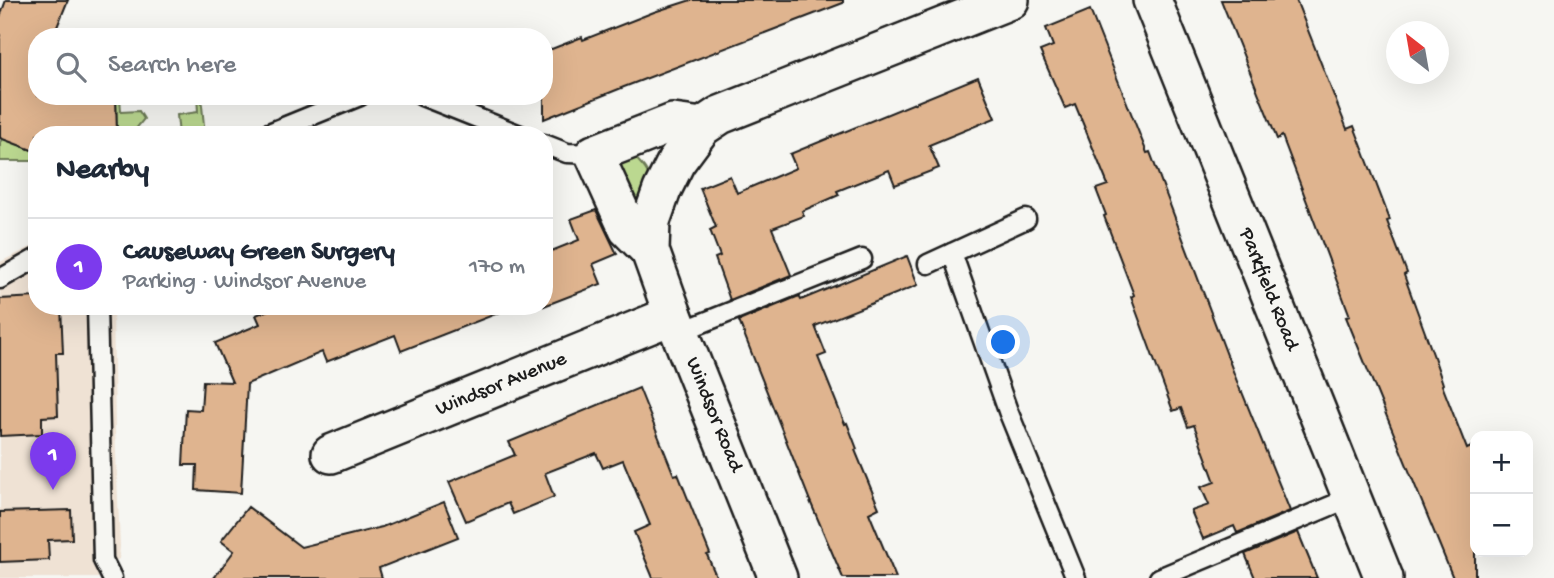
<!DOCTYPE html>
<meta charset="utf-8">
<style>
:root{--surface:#fff;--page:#f6f6f7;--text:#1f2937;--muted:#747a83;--line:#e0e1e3;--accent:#7c3aed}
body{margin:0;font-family:"Gochi Hand",sans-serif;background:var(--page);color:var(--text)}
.controls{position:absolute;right:21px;bottom:21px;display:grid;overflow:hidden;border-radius:14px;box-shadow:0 7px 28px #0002}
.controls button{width:63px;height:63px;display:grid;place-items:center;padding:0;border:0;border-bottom:2px solid var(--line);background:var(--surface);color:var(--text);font:35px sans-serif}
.compass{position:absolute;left:1386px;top:21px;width:63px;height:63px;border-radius:50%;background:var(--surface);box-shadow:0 7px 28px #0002;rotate:329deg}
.you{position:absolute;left:1004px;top:343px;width:24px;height:24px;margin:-18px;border:5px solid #fff;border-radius:50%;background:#1a73e8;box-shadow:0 0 0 10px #1a73e833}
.badge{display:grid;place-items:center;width:46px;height:46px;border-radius:50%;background:var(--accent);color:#fff;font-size:23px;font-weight:700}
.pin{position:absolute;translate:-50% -58px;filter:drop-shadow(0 2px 4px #0008)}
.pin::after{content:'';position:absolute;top:37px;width:24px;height:21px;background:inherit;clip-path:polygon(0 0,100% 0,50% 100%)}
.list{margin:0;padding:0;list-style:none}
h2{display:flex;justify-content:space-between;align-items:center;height:91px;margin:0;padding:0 28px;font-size:30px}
h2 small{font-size:23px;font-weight:400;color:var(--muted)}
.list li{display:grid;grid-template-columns:46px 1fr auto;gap:21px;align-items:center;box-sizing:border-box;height:98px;padding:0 28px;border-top:2px solid var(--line)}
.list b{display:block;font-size:26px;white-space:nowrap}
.list p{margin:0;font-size:23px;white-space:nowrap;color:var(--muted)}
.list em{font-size:23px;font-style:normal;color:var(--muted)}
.icon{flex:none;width:38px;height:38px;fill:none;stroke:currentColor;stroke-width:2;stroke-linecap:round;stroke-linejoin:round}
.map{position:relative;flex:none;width:1554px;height:578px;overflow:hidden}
.search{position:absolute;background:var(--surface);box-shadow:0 7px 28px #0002;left:28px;top:28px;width:525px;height:77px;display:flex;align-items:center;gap:18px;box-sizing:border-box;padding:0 24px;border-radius:28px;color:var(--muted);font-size:26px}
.panel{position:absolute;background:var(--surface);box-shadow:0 7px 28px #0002;left:28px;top:126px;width:525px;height:189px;border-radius:28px}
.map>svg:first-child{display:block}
.built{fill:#efe2d4}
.green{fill:#bbd890;stroke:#6c7a56;stroke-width:2}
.building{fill:#dfb48f;stroke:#1c1c1c;stroke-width:2}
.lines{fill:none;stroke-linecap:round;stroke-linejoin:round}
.service-casing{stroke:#1c1c1c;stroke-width:23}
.minor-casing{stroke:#1c1c1c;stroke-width:42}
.service{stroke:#f6f6f2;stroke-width:18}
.minor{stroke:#f6f6f2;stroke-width:37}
.labels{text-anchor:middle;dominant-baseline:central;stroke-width:5;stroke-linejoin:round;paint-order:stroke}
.street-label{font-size:21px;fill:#1c1c1c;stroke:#f6f6f2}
</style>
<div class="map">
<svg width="1554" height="578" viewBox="0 0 1554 578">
<rect width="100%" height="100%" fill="#f6f6f2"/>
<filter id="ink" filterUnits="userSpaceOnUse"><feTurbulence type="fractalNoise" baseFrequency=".0143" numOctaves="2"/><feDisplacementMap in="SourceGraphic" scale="14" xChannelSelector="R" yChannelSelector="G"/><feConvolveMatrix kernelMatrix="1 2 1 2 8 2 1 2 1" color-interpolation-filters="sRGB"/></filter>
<g filter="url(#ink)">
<polygon class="built" points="37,244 37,306 113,306 115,429 120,546 119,559 96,569 99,578 0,578 0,262"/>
<g class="green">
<polygon points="116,96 120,96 121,112 139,111 144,119 131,135 117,135"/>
<polygon points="197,96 201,96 205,135 179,135 177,115 198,112"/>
<polygon points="2,138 37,152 37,161 0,161 0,143"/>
<path d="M 633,155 C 651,175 652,173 644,199 L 636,203 L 610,157 Z"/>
</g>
<g class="building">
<polygon points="6,0 68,0 53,37 37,37 37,96 116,96 117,135 37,135 37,152 0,138 0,17"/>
<polygon points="691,0 843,0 843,3 624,87 544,119 544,52 582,37 583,40 654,12"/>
<polygon points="1221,0 1296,0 1347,129 1354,126 1390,220 1387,221 1407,273 1404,275 1434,357 1443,384 1442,385 1467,449 1475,445 1475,578 1453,578 1346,317 1350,316 1282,136 1277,139"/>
<polygon points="1090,10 1147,153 1150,152 1241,392 1242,392 1290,511 1237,533 1234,526 1203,539 1191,511 1209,505 1201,487 1215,482 1194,425 1188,427 1181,408 1173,411 1131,297 1134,295 1104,216 1106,215 1096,189 1108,185 1075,104 1065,108 1040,51 1053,46 1046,28"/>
<polygon points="978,77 995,118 929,145 939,168 895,185 889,170 837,191 839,195 802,211 804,216 772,228 791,275 730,300 715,258 720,256 710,230 716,227 700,188 730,176 737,193 796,168 790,154"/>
<polygon points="596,210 617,254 593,264 601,284 544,306 544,254 579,240 571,219"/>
<polygon points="907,256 918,285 815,326 826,354 818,357 845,424 847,423 857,449 855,450 879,508 869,513 896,578 843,578 810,501 739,321 799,296 801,300"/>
<polygon points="37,297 37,306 61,306 63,353 56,353 58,416 42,417 42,434 0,436 0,299"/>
<polygon points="278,306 510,306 511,308 401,351 395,335 326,362 322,352 247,384 241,493 196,490 197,465 183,465 186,409 201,410 203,381 232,382 215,343 260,324 256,315"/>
<polygon points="639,388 674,475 678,474 710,554 707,555 717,578 653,578 634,532 650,525 623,460 603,468 596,453 545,473 554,497 513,514 508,503 466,521 449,482 515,455 509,442"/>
<polygon points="444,502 458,537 379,568 382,578 214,578 234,551 221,541 248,507 301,547 382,527"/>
<polygon points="71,510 72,539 48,540 49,560 0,562 0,512"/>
<polygon points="1298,532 1317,578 1255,578 1245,554"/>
</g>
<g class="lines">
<defs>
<g id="service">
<polyline points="422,96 520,135"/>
<polyline points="264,135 360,96"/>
<polyline points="544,144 567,153 594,154"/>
<polyline points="952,253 1008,411 1076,578"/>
<polyline points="928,264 1026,219"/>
<polyline points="0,279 37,258"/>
<polyline points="97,306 103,560 112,578"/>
<polyline points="680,332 862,259"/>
<polyline points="1159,578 1352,497"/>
</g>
<g id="minor">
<path id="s1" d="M 1152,0 L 1384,578"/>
<polyline points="650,251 628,229 594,154 673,123 702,127"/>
<path id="s2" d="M 331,454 L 673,315"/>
<polyline points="778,578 673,315 650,251 651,221 662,190 676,162 702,127 720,115 1010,0"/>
</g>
</defs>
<use href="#service" class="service-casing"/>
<use href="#minor" class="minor-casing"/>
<use href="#service" class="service"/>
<use href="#minor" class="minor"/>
</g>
</g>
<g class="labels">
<g class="street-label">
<text stroke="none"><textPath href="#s1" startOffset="312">Parkfield Road</textPath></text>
<text stroke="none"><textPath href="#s2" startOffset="184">Windsor Avenue</textPath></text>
<text transform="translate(713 415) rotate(68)">Windsor Road</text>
</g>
</g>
</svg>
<div class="controls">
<button>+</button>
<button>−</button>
</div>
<svg class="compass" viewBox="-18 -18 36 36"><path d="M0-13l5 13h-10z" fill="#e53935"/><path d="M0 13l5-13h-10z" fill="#747a83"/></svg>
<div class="you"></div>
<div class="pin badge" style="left:53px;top:490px">1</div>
<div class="search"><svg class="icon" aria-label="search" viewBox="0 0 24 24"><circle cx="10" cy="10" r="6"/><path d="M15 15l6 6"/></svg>Search here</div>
<section class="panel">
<h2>Nearby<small></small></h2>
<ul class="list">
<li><span class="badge">1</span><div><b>Causeway Green Surgery</b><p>Parking · Windsor Avenue</p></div><em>170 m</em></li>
</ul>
</section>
</div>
